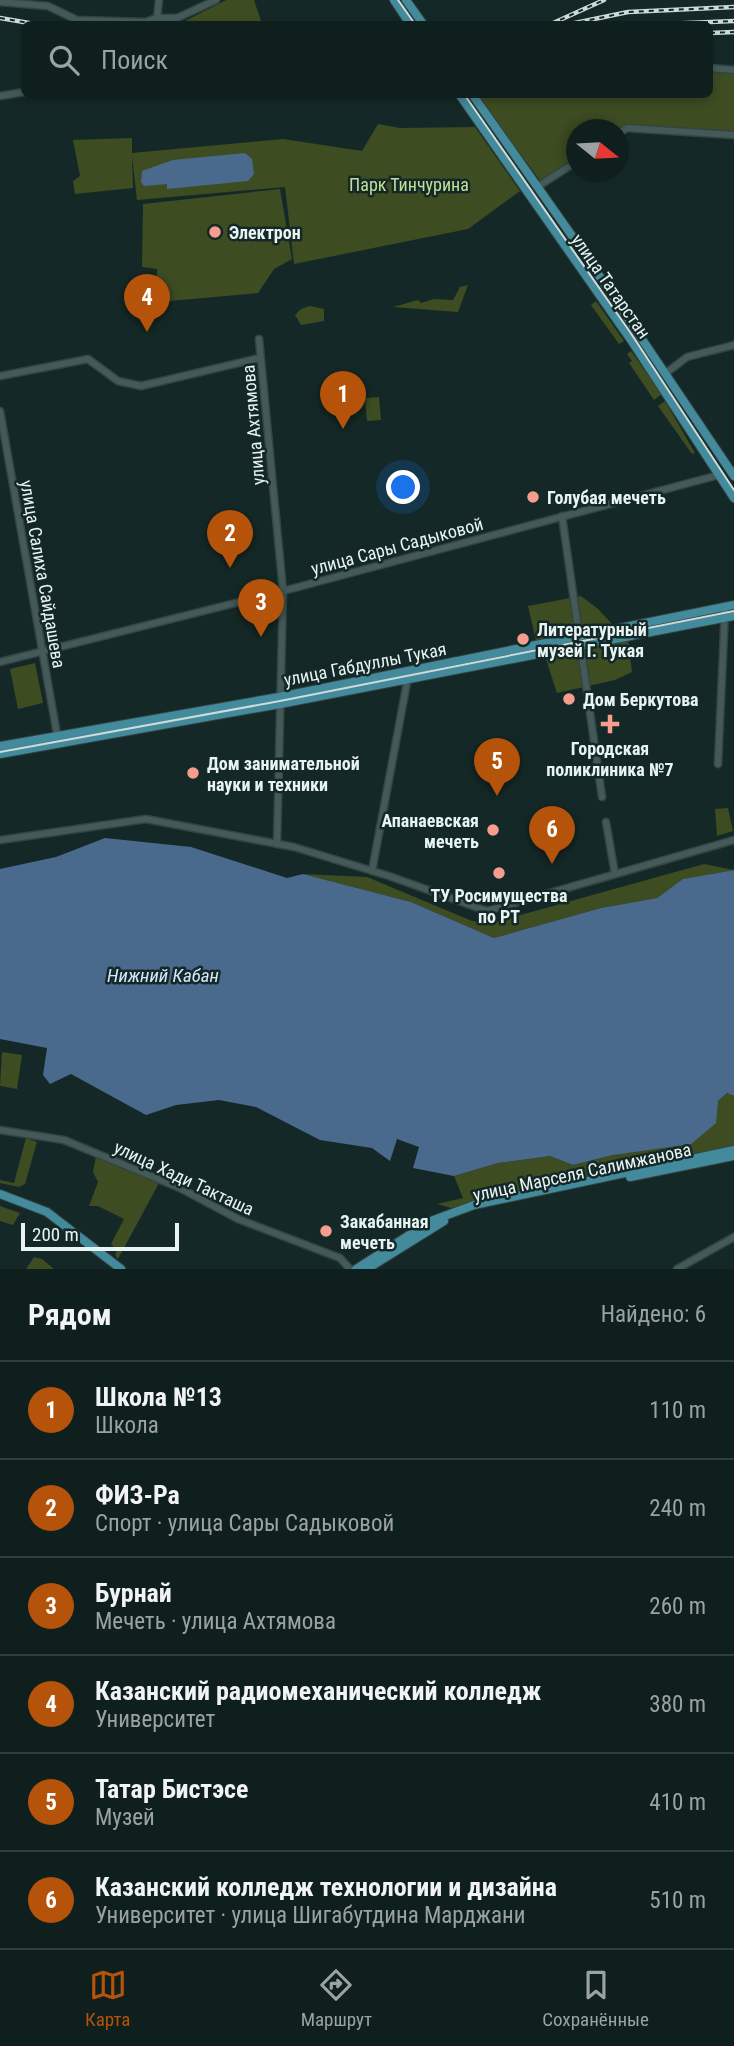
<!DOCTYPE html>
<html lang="ru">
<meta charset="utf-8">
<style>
:root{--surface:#0f1f1d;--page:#1d2c2a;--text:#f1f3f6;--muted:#9ba2a4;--line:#2f3d3b;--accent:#b45309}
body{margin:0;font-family:"Roboto Condensed",sans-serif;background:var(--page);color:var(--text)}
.compass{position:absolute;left:566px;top:119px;width:63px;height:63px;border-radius:50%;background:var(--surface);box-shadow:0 4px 10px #0003;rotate:108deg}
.scale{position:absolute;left:21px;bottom:18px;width:158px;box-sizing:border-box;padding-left:7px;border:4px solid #e7f4f3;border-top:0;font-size:19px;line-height:24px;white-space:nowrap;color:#e7f4f3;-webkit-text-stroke:5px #142927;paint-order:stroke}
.you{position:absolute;left:404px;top:488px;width:24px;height:24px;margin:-18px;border:5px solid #fff;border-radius:50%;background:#1a73e8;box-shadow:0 0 0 10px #1a73e833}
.badge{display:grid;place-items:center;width:46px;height:46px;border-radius:50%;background:var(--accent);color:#fff;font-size:23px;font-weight:700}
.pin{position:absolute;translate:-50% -58px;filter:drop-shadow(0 2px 4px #0008)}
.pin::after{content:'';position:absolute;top:37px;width:24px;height:21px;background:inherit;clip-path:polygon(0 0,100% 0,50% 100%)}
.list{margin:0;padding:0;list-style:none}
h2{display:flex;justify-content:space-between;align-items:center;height:91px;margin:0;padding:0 28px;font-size:30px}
h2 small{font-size:23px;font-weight:400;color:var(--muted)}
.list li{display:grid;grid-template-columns:46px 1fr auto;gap:21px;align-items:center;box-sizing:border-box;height:98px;padding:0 28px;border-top:2px solid var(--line)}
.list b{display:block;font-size:26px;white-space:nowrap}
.list p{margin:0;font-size:23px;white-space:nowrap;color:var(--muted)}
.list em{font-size:23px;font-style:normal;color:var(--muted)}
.icon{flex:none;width:38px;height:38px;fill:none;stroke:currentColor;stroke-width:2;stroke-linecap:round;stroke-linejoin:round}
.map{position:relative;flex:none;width:734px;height:1269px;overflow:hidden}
.search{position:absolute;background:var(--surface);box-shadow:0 4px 10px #0003;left:21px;right:21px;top:21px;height:77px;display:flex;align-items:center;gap:18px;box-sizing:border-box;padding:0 24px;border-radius:10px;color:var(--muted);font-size:26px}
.sheet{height:679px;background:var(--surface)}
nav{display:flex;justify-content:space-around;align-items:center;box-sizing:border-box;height:98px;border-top:2px solid var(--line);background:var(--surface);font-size:19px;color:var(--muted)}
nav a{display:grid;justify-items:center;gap:4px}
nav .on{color:var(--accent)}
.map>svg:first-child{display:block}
.green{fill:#3e4c22}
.water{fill:#496a8c}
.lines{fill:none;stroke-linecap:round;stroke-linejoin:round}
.minor-casing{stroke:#334442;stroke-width:9}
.major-casing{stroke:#334442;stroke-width:10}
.minor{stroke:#445a58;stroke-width:6}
.major{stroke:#438b9c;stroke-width:8}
.tram{stroke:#cddbda;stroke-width:2}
.rail-casing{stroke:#cddbda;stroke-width:4.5}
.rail{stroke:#142927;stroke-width:2;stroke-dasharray:5;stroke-linecap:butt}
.poi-dot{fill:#f59d8f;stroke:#142927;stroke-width:2.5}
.labels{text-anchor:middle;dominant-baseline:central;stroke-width:5;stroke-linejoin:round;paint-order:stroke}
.park-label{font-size:18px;fill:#c5df98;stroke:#142927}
.poi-label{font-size:18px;font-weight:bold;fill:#e7f4f3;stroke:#142927;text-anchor:start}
.street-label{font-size:18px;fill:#e7f4f3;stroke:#142927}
.water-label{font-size:19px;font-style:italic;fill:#d2e6fe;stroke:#142927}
</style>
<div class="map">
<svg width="734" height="1269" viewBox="0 0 734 1269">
<rect width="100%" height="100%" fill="#142927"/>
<g class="green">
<polygon points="226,0 254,0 262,24 160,24 164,20 185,21"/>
<polygon points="710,70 734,72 734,133 576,130 576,158 541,182 477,95 710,94"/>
<polygon points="378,124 400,128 475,127 520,191 468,229 294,264 285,187 137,200 132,156 133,188 75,194 73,181 80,176 73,140 132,138 132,153 283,139 362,151"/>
<polygon points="280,189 292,259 274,269 258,293 170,301 167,296 156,294 157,269 142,267 143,204"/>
<polygon points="468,285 458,312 393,307 418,300 421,303 434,299 453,300 460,287"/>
<polygon points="596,301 624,341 619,344 591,305"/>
<polygon points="310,306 324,309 324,321 301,325 295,315 301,309"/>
<polygon points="631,351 662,394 654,400 629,363 632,361 627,354"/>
<polygon points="379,397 381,420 367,421 365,398"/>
<polygon points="665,401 695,453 692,454 658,406"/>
<polygon points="581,596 598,609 628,641 632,672 615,680 557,693 540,641 536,641 528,606"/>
<polygon points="35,663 43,703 18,709 10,669"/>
<polygon points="728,808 733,831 717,836 715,809"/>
<polygon points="704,864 734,870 684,879 657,898 601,908 494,938 411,902 303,874 367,877 472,921 488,924"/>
<polygon points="2,1052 22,1055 17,1089 0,1086"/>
<polygon points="727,1093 734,1096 734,1148 572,1179 451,1208 437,1204 463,1198 454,1176 498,1163 550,1156 573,1165 613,1155 718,1101"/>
<polygon points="26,1138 37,1142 25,1184 19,1187 0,1183 0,1180 14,1183"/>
<polygon points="96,1156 159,1183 118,1259 115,1255 117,1250 111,1244 124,1219 98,1206 89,1206 98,1182 93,1172"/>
<polygon points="0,1206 20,1213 13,1225 0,1221"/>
<polygon points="34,1257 42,1259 54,1269 26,1269"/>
</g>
<g class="water">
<polygon points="245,153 252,159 254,174 248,181 167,189 167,184 144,186 141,182 142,171 173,160"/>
<polygon points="105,838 191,847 287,878 303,874 411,902 494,938 601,908 657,898 683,879 734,870 734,1096 727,1093 718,1101 716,1123 691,1144 613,1155 573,1165 550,1156 498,1163 454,1176 413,1168 419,1147 397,1139 390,1161 372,1148 320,1140 256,1107 219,1100 176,1105 146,1115 71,1074 50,1084 43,1075 47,1048 0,1039 0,869 56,857"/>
</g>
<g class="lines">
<defs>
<g id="minor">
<polyline points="0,2 48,6 77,20 145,22 157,18 177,18 216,0"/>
<polyline points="157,18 159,0"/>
<polyline points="710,68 734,70"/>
<polyline points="0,96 24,92"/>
<polyline points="618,134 627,128 734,135"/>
<polyline points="537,187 576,162"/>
<polyline points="259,339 283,591 277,844"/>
<polyline points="666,373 687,357 734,345"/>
<polyline points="0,376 88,359 118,381 141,386 260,358"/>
<polyline points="0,411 58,740"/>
<polyline points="562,516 602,797"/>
<polyline points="0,662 283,591 719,475"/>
<polyline points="718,764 725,609"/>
<polyline points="606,822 615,874"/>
<polyline points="0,840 146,819 294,847 389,876 487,911 734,840"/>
<polyline points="372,871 408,677"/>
<polyline points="0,1130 64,1140 180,1188 238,1219 340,1258 350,1269"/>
<polyline points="677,1269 734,1237"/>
</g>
<g id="major">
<polyline points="394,0 410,24"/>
<polyline points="406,0 423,24"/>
<polyline points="459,94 633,343 734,498"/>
<polyline points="472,94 582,250 734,476"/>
<polyline points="0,746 279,697 734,605"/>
<polyline points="0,754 280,704 734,616"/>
<polyline points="630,1177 734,1156"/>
<polyline points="0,1194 47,1212 121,1269"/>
<polyline points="356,1269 431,1221 474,1205 734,1150"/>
<polyline points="367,1269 444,1221"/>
</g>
</defs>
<use href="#minor" class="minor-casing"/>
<use href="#major" class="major-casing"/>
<use href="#minor" class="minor"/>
<use href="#major" class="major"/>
<g class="tram">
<polyline points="398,0 415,24"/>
<polyline points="464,94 630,332 734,490"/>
<polyline points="0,752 280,701 734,611"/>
</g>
<defs>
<g id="rail">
<polyline points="0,18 35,24"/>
<polyline points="551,24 604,0"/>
<polyline points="570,24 628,12 734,7"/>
<polyline points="663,24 734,21"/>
<polyline points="710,33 734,32"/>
</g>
</defs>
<use href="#rail" class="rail-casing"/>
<use href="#rail" class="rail"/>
</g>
<g class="poi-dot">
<circle cx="215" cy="232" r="7"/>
<circle cx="533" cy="497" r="7"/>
<circle cx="523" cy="639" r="7"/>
<circle cx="569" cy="699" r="7"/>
<path d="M606.5 713.5h7v7h7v7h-7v7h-7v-7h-7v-7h7z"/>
<circle cx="193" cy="773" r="7"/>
<circle cx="493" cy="830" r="7"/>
<circle cx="499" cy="873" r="7"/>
<circle cx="326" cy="1231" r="7"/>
</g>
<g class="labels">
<g class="park-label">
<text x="409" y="184">Парк Тинчурина</text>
</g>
<g class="poi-label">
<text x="229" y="232">Электрон</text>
<text x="547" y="497">Голубая мечеть</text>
<text x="537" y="629">Литературный<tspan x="537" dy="21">музей Г. Тукая</tspan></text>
<text x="583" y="699">Дом Беркутова</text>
<text x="610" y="748" text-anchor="middle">Городская<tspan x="610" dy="21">поликлиника №7</tspan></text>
<text x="207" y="763">Дом занимательной<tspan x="207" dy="21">науки и техники</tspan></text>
<text x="479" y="820" text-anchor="end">Апанаевская<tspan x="479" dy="21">мечеть</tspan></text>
<text x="499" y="895" text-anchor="middle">ТУ Росимущества<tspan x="499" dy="21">по РТ</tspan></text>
<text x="340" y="1221">Закабанная<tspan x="340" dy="21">мечеть</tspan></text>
</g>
<g class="street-label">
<text transform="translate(611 286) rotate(55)">улица Татарстан</text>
<text transform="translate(253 425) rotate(-95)">улица Ахтямова</text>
<text transform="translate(397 546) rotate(-15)">улица Сары Садыковой</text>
<text transform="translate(43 574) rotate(80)">улица Салиха Сайдашева</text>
<text transform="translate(365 664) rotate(-11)">улица Габдуллы Тукая</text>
<text transform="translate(582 1172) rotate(-12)">улица Марселя Салимжанова</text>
<text transform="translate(184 1178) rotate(25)">улица Хади Такташа</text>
</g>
<g class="water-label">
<text x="163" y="975">Нижний Кабан</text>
</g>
</g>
</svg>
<svg class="compass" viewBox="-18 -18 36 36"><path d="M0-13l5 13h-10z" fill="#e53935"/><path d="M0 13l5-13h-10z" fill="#9ba2a4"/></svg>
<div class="scale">200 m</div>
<div class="you"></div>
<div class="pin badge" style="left:343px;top:429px">1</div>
<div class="pin badge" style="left:230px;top:568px">2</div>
<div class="pin badge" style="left:261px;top:637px">3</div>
<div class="pin badge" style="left:147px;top:332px">4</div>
<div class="pin badge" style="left:497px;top:796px">5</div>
<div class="pin badge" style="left:552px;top:864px">6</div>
<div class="search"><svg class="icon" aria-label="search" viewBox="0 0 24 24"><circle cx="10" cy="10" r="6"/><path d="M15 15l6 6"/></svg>Поиск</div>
</div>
<section class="sheet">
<h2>Рядом<small>Найдено: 6</small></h2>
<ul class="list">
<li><span class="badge">1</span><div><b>Школа №13</b><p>Школа</p></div><em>110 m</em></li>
<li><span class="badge">2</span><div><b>ФИЗ-Ра</b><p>Спорт · улица Сары Садыковой</p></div><em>240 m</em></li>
<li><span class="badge">3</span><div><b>Бурнай</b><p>Мечеть · улица Ахтямова</p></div><em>260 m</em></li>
<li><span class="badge">4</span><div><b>Казанский радиомеханический колледж</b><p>Университет</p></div><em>380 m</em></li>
<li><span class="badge">5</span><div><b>Татар Бистэсе</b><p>Музей</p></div><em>410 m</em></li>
<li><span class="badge">6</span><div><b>Казанский колледж технологии и дизайна</b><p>Университет · улица Шигабутдина Марджани</p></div><em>510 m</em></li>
</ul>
</section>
<nav>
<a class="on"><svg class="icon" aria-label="map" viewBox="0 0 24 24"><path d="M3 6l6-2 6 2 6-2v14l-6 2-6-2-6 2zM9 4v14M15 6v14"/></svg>Карта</a>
<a><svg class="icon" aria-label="directions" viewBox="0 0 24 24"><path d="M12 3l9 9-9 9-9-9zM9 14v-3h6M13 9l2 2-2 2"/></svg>Маршрут</a>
<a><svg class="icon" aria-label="saved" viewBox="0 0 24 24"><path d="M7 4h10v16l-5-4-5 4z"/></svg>Сохранённые</a>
</nav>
